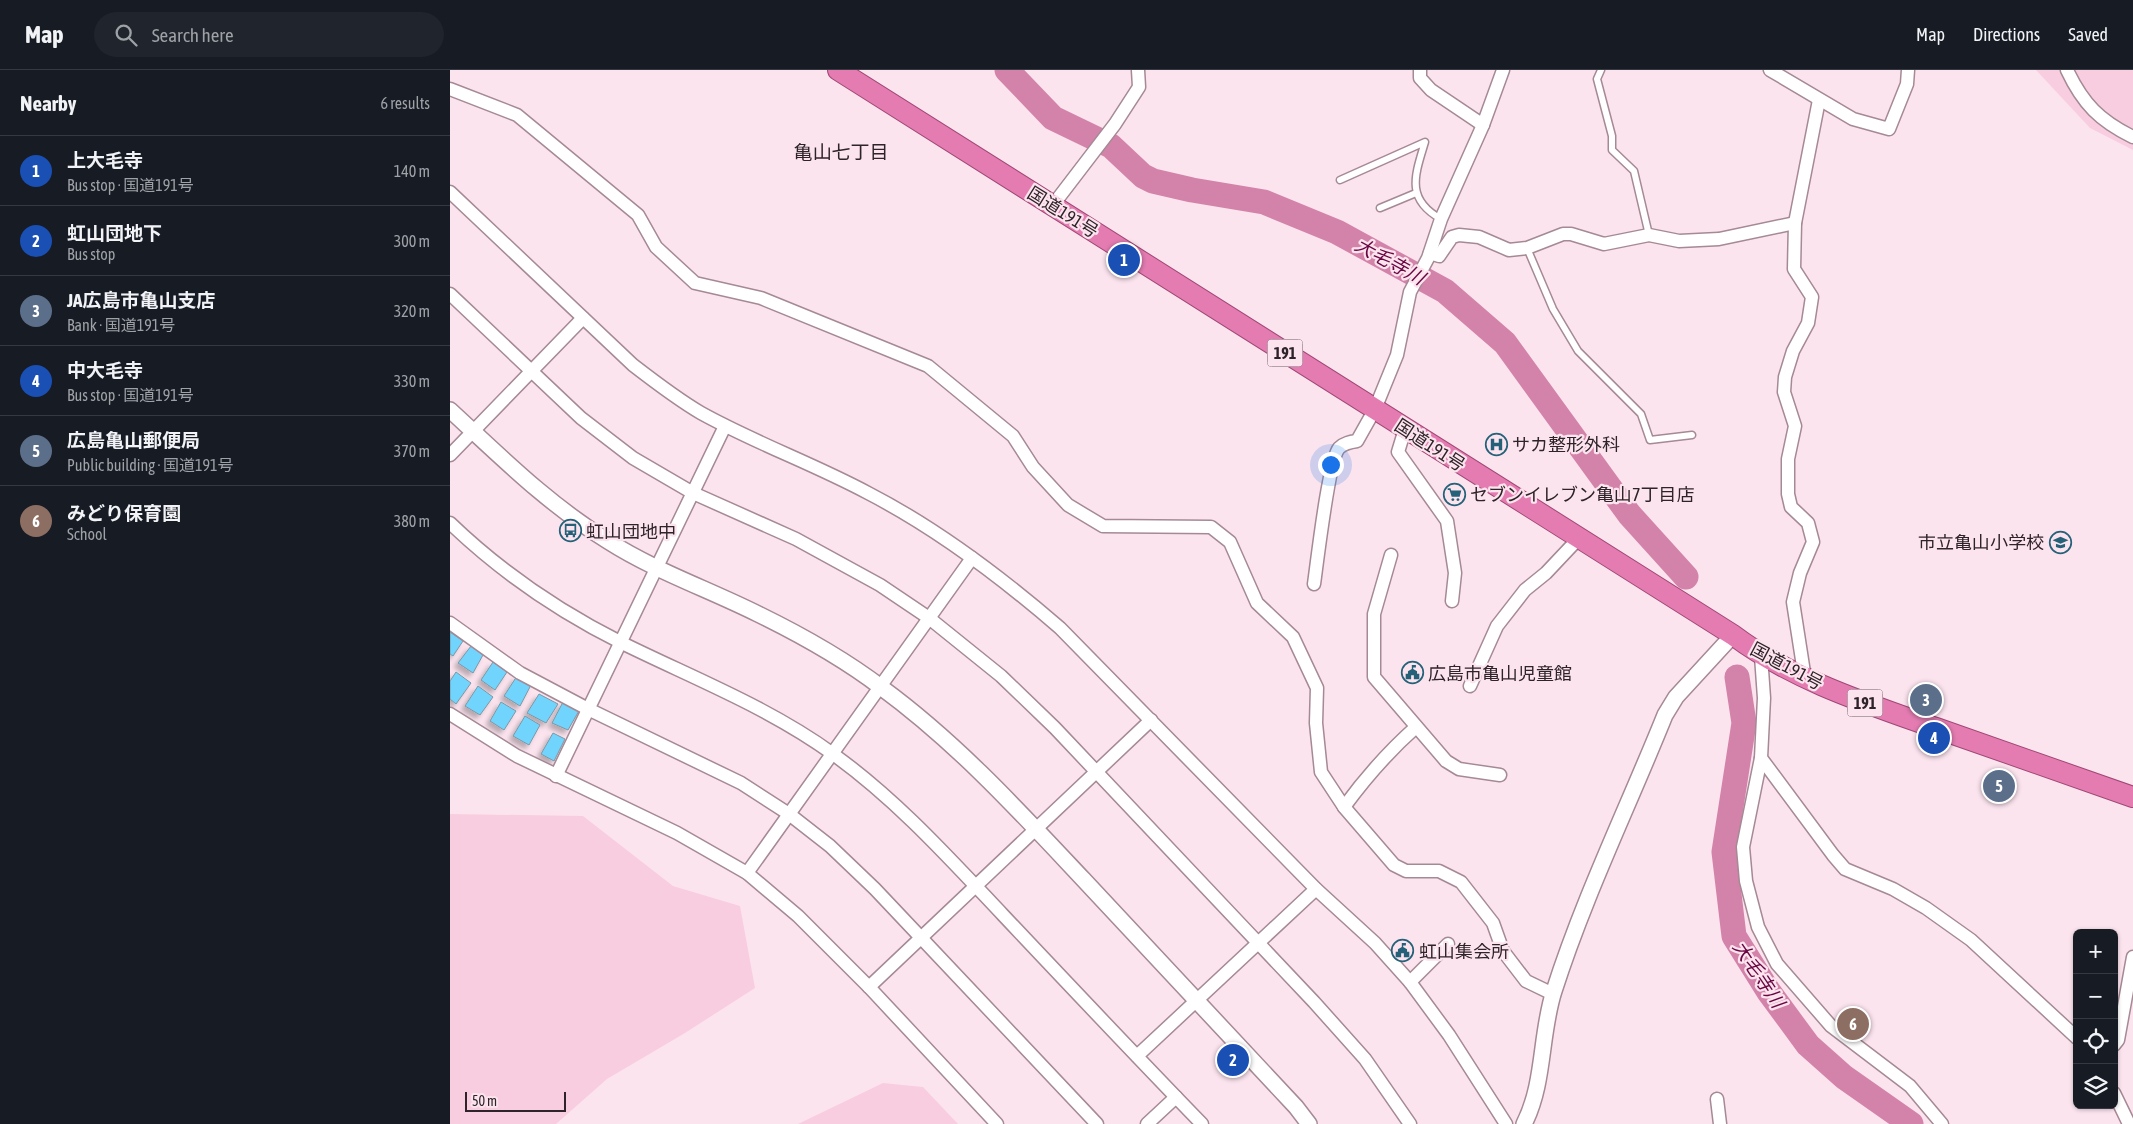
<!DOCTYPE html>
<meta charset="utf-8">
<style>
:root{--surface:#171b24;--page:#20242c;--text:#f1f3f6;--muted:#9ea1a6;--line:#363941;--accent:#ea580c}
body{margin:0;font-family:"Asap Condensed","Noto Sans JP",sans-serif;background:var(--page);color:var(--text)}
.controls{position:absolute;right:15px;bottom:15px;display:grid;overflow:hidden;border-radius:8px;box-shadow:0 1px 4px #0004}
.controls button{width:45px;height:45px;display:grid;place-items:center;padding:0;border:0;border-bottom:1px solid var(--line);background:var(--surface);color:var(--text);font:25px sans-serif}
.scale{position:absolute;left:15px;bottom:12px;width:101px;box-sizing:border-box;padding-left:5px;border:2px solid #2e2328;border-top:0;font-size:14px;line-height:18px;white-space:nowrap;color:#2e2328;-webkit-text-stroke:4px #fce4ee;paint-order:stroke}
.you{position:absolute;left:880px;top:394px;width:18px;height:18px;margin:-12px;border:4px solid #fff;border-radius:50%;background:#1a73e8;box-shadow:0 0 0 8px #1a73e833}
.badge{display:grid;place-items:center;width:32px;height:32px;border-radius:50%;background:var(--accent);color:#fff;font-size:16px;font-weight:700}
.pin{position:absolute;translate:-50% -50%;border:2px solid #fff;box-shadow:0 1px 5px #0006}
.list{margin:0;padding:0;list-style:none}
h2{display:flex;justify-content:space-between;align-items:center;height:65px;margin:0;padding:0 20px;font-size:21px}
h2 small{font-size:16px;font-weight:400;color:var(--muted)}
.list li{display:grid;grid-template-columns:32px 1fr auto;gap:15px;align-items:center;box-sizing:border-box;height:70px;padding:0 20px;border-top:1px solid var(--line)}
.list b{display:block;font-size:19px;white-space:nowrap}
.list p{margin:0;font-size:16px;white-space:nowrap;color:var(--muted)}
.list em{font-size:16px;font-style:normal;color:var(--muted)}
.icon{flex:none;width:28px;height:28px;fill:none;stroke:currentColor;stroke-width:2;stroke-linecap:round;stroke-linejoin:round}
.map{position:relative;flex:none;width:1683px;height:1054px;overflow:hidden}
header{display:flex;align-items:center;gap:30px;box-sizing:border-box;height:70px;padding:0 25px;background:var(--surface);border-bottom:1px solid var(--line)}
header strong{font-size:24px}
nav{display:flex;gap:28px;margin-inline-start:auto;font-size:18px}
.search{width:350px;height:45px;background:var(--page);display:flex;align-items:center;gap:12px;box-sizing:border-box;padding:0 18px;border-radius:28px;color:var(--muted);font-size:19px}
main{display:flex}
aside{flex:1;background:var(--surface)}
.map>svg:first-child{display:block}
.green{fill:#f9cde0}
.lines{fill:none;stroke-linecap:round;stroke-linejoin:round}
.river{stroke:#d383a9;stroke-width:25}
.building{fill:#71d4fd;stroke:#7a97a4;filter:url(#shadow)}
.service-casing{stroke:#a58995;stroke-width:9}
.minor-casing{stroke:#a58995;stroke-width:15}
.tertiary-casing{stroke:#a58995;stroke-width:18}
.trunk-casing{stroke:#a04775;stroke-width:22}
.service{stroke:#fff;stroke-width:6}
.minor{stroke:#fff;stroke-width:12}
.tertiary{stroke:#fff;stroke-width:15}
.trunk{stroke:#e47cb2;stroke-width:20}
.labels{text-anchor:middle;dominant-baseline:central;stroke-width:4.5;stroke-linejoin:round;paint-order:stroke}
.shield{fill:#fce4ee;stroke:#6c5d63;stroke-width:1}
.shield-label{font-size:16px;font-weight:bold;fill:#2e2328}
.street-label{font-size:18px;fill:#2e2328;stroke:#fce4ee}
.poi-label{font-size:18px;fill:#2e2328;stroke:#fce4ee;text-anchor:start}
.neighbourhood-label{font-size:19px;fill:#2e2328;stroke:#fce4ee}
.water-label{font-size:19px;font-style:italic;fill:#690542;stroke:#fce4ee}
</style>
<header>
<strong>Map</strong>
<div class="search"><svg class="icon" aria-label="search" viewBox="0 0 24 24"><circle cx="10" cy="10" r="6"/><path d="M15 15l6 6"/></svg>Search here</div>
<nav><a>Map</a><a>Directions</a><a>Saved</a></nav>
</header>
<main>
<aside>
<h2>Nearby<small>6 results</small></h2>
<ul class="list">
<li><span class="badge" style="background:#1a4fb4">1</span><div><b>上大毛寺</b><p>Bus stop · 国道191号</p></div><em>140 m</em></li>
<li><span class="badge" style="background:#1a4fb4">2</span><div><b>虹山団地下</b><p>Bus stop</p></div><em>300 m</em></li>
<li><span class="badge" style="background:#5c6f8a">3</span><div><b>JA広島市亀山支店</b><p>Bank · 国道191号</p></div><em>320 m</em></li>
<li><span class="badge" style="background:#1a4fb4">4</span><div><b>中大毛寺</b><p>Bus stop · 国道191号</p></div><em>330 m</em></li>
<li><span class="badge" style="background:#5c6f8a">5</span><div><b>広島亀山郵便局</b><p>Public building · 国道191号</p></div><em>370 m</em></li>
<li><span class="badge" style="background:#8d6e63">6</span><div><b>みどり保育園</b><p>School</p></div><em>380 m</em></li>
</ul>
</aside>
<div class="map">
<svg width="1683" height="1054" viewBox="0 0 1683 1054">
<defs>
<filter id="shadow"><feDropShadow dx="-4" dy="4" stdDeviation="2.5" flood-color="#0004"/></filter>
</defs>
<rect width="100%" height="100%" fill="#fce4ee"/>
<g class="green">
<polygon points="1586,0 1683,0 1683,80 1640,58"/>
<polygon points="0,744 133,746 223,816 290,836 305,918 235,963 157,1009 106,1054 0,1054"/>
<polygon points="433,1013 473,1017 508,1054 348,1054"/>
</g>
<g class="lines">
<g class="river">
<polyline points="557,0 603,48 661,76 693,106 703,111 742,120 814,132 887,162 995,221 1055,273 1179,444 1236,507"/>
<polyline points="1287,607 1294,653 1274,782 1284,866 1319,922 1358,975 1394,1007 1461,1054"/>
</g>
</g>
<g class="building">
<polygon points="0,562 13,571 3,586 0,584"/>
<polygon points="21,576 33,585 23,603 8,593"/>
<polygon points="43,592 57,602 45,620 31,610"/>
<polygon points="6,602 21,613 6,634 0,629 0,611"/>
<polygon points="67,606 81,615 70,636 54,626"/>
<polygon points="28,616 43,627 30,645 15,636"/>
<polygon points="89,624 108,634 96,653 77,643"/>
<polygon points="51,632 66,641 54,660 40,651"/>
<polygon points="113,632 130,639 118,660 102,653"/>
<polygon points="75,646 90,655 79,675 63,666"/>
<polygon points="103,663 115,669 104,691 91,684"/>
</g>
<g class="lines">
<defs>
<g id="service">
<polyline points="1151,0 1147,9 1162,66 1162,80 1184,101 1199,165"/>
<path d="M 890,110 L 975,72 C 965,105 955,129 991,149"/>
<polyline points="930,138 966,123"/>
<polyline points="1077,178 1103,239 1128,281 1191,344 1200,370 1242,365"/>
</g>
<g id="minor">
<polyline points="970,0 970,8 981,20 1033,55"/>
<polyline points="1320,0 1403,49 1439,59 1457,14 1458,0"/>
<path d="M 1617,0 C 1633,34 1650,51 1683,67"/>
<polyline points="0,19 67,45 188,145 206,177 245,213 311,228 478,296 563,366 583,397 618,435 653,456 761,457 780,472 807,533 843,567 867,618 866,653 871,702 894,737 944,795 956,801 989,801 1011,812 1043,853 1053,881 1076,911 1103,924"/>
<path d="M 0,122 L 183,295 C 205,312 227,329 251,343 C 305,373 364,394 418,423 C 488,459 551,507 610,558 L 866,819 L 925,873 L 960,912 L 999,965 L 1056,1054"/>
<polyline points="603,135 665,54 689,17 688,0"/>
<polyline points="980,183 989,186 1002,167 1009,165 1029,167 1059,180 1077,178 1113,164 1121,164 1154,174 1199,165 1229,171 1269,169 1345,153"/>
<polyline points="0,224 131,348 183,388 243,423 346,469 430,515 479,548 551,606 605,658 864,932 915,989 960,1054"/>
<polyline points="955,359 948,382 997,451 1005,503 1002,531"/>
<polyline points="0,385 133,248"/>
<path d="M 0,453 C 51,502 108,541 172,573 C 243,608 318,637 383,684 C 447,730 500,789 553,845 C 619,915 685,985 752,1054"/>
<polyline points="941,485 924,544 924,607 996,691 1009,699 1050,705"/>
<path d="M 864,514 C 867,493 879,389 889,378 C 894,373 900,372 907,371 L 925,339 L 947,285 L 960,222 L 978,188 L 991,149 L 1033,55 L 1053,0"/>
<polyline points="0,553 70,603 138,639 291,713 339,744 380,776 425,819 647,1054"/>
<polyline points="1311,586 1314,628 1311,688 1383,785 1395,799 1443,819 1476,838 1521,870 1627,968"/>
<polyline points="1355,609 1343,532 1350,503 1363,472 1358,453 1341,437 1338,424 1338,389 1345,356 1334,322 1335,307 1343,281 1358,253 1362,227 1344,199 1345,153 1369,30"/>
<polyline points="1020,616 1047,556 1075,520 1096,503 1129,468"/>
<polyline points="0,644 67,686 227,763 297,803 348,846 419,917 547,1054"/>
<polyline points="1311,688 1293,777 1296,811 1308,857 1327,894 1381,956 1460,1016 1492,1054"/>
<polyline points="106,706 275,356"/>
<path d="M 894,737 C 916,707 939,681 966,657"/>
<polyline points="297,803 522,488"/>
<polyline points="960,912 998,874"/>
<polyline points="419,917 701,650"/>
<polyline points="1664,975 1668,970 1683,887"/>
<polyline points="687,986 866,819"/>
<polyline points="1664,1023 1679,1054"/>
<polyline points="1267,1029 1270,1054"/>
<polyline points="697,1054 726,1027"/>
</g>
<g id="tertiary">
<path d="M 0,340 C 51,387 99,435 158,471 C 205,501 258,519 308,544 C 351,565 394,589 432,618 C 507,673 570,742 633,809 C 704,885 775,961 846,1037 L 859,1054"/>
<path d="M 1074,1054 C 1095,1013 1090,964 1104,921 C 1134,827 1178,737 1215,645 L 1226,627 L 1283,565"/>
</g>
<path id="trunk" d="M 388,0 L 1283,565 C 1343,610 1415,633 1486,658 C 1551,681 1617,704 1683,727"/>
</defs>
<use href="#service" class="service-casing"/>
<use href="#minor" class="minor-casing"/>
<use href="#tertiary" class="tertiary-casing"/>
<use href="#trunk" class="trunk-casing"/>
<use href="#service" class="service"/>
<use href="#minor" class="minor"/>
<use href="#tertiary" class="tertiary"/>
<use href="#trunk" class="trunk"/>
</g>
<defs>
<symbol id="hospital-ring" viewBox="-11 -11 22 22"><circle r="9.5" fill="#fce4ee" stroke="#256279" stroke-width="1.5"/><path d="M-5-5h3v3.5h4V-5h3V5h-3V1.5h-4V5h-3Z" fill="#256279"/></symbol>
<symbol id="supermarket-ring" viewBox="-11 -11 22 22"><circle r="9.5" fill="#fce4ee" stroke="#256279" stroke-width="1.5"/><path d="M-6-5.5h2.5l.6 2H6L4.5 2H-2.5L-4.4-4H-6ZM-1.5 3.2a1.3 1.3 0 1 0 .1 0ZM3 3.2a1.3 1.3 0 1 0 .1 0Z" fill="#256279"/></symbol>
<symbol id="bus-ring" viewBox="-11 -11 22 22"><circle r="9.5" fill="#fce4ee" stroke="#256279" stroke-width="1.5"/><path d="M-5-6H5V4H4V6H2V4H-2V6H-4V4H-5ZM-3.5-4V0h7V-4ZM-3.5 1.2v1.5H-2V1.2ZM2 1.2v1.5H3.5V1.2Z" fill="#256279"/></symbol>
<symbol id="school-ring" viewBox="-11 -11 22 22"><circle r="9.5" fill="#fce4ee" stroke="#256279" stroke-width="1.5"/><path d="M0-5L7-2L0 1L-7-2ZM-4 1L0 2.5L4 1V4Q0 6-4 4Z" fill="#256279"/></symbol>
<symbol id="civic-ring" viewBox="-11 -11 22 22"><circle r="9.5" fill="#fce4ee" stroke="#256279" stroke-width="1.5"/><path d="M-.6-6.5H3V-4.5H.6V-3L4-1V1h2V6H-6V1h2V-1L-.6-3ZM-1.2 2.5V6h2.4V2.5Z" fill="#256279"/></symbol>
</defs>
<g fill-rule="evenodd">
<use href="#hospital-ring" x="1034" y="362" width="25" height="25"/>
<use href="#supermarket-ring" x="992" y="412" width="25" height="25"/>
<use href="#bus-ring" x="108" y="448" width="25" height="25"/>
<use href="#school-ring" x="1598" y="460" width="25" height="25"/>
<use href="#civic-ring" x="950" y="590" width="25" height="25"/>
<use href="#civic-ring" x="940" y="868" width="25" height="25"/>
</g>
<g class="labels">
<g class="shield">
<rect x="817.5" y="269.5" width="35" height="27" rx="4"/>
<rect x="1397.5" y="619.5" width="35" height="27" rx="4"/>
</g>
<g class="shield-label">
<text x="835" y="283">191</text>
<text x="1415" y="633">191</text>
</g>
<g class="street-label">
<text transform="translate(613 142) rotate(32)">国道191号</text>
<text transform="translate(980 375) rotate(33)">国道191号</text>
<text transform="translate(1337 596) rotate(28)">国道191号</text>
</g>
<g class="poi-label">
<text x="1062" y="374">サカ整形外科</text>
<text x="1020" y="424">セブンイレブン亀山7丁目店</text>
<text x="136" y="461">虹山団地中</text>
<text x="1594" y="472" text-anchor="end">市立亀山小学校</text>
<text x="978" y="603">広島市亀山児童館</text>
<text x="969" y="881">虹山集会所</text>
</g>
<g class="neighbourhood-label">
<text x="391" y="82">亀山七丁目</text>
</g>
<g class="water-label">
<text transform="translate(940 191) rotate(29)">大毛寺川</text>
<text transform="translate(1309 904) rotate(56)">大毛寺川</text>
</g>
</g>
</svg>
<div class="controls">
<button>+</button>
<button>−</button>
<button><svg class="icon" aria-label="locate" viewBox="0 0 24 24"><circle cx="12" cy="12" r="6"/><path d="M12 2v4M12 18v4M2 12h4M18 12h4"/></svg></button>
<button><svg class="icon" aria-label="layers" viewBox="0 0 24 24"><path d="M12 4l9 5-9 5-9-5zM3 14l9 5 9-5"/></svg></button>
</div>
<div class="scale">50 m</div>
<div class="you"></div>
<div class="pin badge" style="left:674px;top:190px;background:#1a4fb4">1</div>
<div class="pin badge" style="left:783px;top:990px;background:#1a4fb4">2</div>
<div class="pin badge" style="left:1476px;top:630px;background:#5c6f8a">3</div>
<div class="pin badge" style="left:1484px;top:668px;background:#1a4fb4">4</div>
<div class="pin badge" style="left:1549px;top:716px;background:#5c6f8a">5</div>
<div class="pin badge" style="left:1403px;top:954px;background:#8d6e63">6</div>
</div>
</main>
